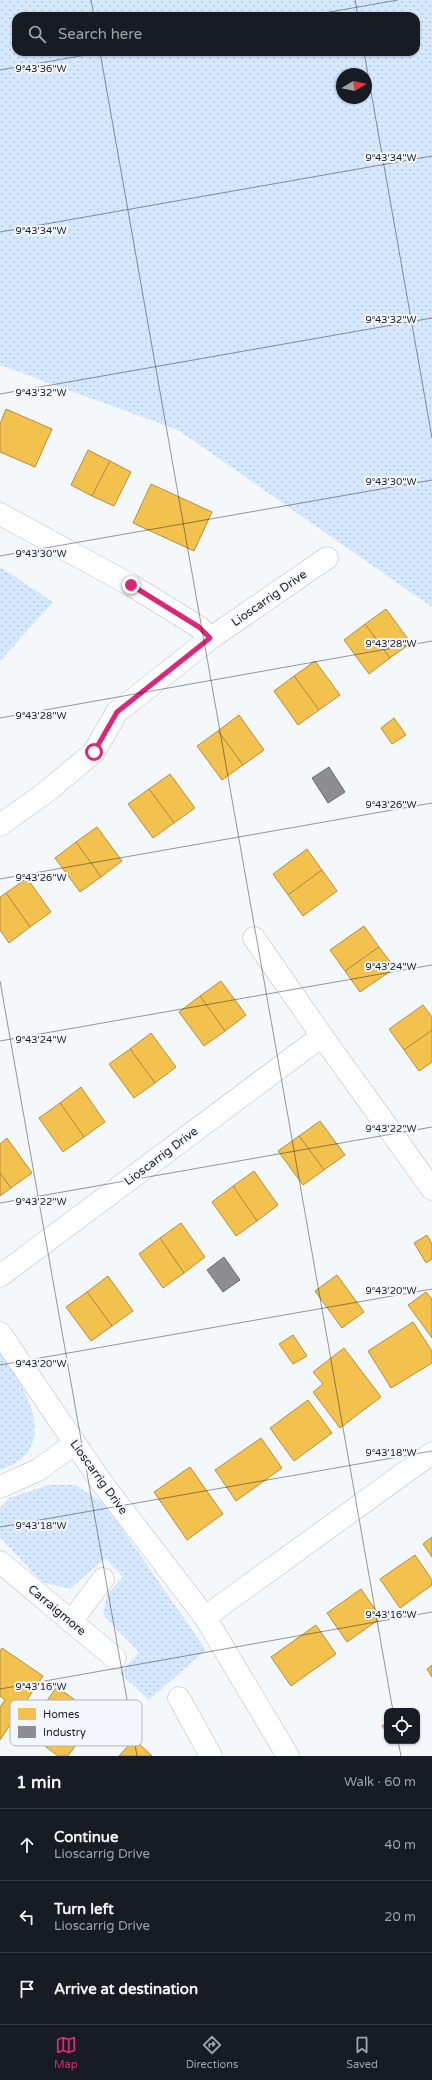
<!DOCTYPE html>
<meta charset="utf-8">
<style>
:root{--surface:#171b24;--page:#20242c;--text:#f1f3f6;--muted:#9ea1a6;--line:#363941;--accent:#db2777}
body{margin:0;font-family:"Varela Round",sans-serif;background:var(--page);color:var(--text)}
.controls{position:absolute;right:12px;bottom:12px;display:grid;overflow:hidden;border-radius:8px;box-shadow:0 1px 3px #0004}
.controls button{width:36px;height:36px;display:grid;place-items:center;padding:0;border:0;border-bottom:1px solid var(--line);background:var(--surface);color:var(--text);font:20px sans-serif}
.compass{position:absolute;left:336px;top:68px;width:36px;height:36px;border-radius:50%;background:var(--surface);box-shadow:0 1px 3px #0004;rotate:80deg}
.stop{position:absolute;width:12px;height:12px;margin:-9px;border:3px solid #db2777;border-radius:50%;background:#fff}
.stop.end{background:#db2777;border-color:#fff;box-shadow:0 1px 4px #0008}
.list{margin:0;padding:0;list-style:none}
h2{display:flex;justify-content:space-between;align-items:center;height:52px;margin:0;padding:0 16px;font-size:17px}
h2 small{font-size:13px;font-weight:400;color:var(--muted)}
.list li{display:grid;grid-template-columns:26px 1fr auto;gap:12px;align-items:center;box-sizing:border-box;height:72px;padding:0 16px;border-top:1px solid var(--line)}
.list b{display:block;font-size:15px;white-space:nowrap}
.list p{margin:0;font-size:13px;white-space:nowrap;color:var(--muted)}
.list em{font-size:13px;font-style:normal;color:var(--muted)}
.icon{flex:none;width:22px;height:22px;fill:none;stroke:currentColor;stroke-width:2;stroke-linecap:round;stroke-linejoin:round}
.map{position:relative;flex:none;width:432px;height:1756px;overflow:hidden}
.search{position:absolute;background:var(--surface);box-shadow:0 1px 3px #0004;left:12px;right:12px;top:12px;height:44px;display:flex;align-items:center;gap:10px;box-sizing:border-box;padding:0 14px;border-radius:12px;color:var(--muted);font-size:15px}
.sheet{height:268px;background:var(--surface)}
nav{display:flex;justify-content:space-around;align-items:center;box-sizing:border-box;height:56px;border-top:1px solid var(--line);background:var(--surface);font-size:11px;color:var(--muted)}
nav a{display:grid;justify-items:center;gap:2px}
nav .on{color:var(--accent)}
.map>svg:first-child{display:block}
.grass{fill:url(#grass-dots);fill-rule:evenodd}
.homes{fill:#f2c14e;stroke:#b29041}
.industry{fill:#8d8d92;stroke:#6b6c71}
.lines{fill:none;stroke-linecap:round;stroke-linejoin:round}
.minor-casing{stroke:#b8bcbf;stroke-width:23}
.minor{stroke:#fefefe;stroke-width:22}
.route{stroke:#db2777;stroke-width:5}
.ticks{fill:none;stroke:#1b1f24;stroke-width:1;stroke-opacity:0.45}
.labels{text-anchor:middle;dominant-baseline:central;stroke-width:4;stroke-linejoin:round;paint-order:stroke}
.street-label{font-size:12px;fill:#1b1f24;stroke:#f3f7fd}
.key{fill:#f3f7fd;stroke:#b2b6bc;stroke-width:1}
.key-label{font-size:11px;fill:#1b1f24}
.ticks-label{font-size:10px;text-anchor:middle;fill:#1b1f24;stroke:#f3f7fd;stroke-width:4;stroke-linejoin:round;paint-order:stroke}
</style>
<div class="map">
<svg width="432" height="1756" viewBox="0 0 432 1756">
<defs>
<pattern id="grass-dots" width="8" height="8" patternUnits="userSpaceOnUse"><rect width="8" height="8" fill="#d5e8fd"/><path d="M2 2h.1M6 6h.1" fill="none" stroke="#b6c7d9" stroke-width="1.8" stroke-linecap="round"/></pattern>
</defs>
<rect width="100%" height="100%" fill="#f5f8fb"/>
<g class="grass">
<path d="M 0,0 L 432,0 L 432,607 L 178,430 L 0,365 ZM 16,16 L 416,16 L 416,52 L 16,52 ZM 342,74 L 366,74 L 366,98 L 342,98 Z"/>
<polygon points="0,567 53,602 0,661"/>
<path d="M 0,1352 C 26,1388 63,1449 0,1470 Z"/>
<polygon points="49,1485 75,1485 104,1503 206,1650 149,1700 120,1673 139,1652 103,1615 107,1595 123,1577 105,1558 70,1589 42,1582 0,1537 0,1508 9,1498"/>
</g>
<g class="homes">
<polygon points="6,409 52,429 35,467 0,452 0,424"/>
<polygon points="88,450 110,461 92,496 71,485"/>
<polygon points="110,461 131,472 114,506 92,496"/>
<polygon points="151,484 212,512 194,551 133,523"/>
<polygon points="386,609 411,643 390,658 365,624"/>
<polygon points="365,624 390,658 369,674 344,640"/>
<polygon points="315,661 340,695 319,710 294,676"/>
<polygon points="294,676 319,710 298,725 274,691"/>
<polygon points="239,715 264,750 243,765 218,731"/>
<polygon points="394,718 406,735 392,744 381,728"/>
<polygon points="218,731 243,765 222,780 197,746"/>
<polygon points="170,774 195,808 174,823 149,789"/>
<polygon points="149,789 174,823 153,838 128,804"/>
<polygon points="97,827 122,861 101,877 76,842"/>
<polygon points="76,842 101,877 80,892 55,858"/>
<polygon points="307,849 322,870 288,895 273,874"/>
<polygon points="322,870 337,891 303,916 288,895"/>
<polygon points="27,878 51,912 30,927 6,893"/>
<polygon points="6,893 30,927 9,943 0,930 0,897"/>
<polygon points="364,926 379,947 345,971 330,950"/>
<polygon points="379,947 395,968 360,992 345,971"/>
<polygon points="221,981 246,1015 225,1031 200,996"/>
<polygon points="200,996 225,1031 204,1046 179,1012"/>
<polygon points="423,1005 432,1017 432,1030 404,1050 389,1029"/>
<polygon points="432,1030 432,1062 419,1071 404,1050"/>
<polygon points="151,1033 176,1067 155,1083 130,1049"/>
<polygon points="130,1049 155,1083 134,1098 109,1064"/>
<polygon points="81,1087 105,1122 84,1137 60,1103"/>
<polygon points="60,1103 84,1137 63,1152 39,1118"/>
<polygon points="320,1121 345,1155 324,1170 299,1136"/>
<polygon points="299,1136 324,1170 303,1185 278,1151"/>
<polygon points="7,1138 32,1173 11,1188 0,1173 0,1144"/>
<polygon points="254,1171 278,1205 257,1221 233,1186"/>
<polygon points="0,1173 11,1188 0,1196"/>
<polygon points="233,1186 257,1221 236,1236 212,1202"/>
<polygon points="181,1223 205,1257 184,1273 160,1238"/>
<polygon points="427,1235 432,1244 432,1259 426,1263 414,1243"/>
<polygon points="160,1238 184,1273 163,1288 139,1254"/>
<polygon points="337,1275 364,1312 342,1328 315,1291"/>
<polygon points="108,1276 133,1311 112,1326 87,1292"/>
<polygon points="87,1292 112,1326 91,1341 66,1307"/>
<polygon points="426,1292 432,1299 432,1338 408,1305"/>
<polygon points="413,1322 432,1351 432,1363 391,1388 368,1351"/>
<polygon points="293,1335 307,1356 293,1364 279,1344"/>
<polygon points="344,1348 381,1397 340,1428 313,1392 323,1384 313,1372"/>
<polygon points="308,1400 332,1433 294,1461 270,1428"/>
<polygon points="261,1438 282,1468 236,1501 215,1470"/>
<polygon points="190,1467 223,1514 187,1540 154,1492"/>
<polygon points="432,1537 432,1557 423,1544"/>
<polygon points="415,1555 432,1580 432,1585 400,1608 380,1579"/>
<polygon points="361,1589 381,1618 347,1642 327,1613"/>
<polygon points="316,1625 336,1654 291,1686 271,1657"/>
<polygon points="2,1648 43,1676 0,1740 0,1707 5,1700 0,1696 0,1651"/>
<polygon points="432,1665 432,1677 427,1669"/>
<polygon points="57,1687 97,1716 68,1756 58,1756 46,1747 53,1736 32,1721"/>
<polygon points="387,1723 387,1733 382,1726"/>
<polygon points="134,1739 152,1756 119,1756"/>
</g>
<g class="industry">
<polygon points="329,767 345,792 328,803 312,778"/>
<polygon points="224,1257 240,1280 223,1292 207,1270"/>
</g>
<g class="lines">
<defs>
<g id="minor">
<polyline points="0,514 131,585 199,627 211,638"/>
<polyline points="0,825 45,793 94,752 117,712 211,638 327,558"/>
<polyline points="254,938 322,1036 432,1189"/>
<polyline points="0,1276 322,1036"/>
<polyline points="0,1333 102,1483 205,1617 288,1756"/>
<polyline points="0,1487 38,1470 74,1444"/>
<polyline points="0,1562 115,1658"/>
<polyline points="205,1617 432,1453"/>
<polyline points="71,1622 103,1579"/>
<polyline points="179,1698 211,1756"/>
</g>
</defs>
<use href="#minor" class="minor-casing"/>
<use href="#minor" class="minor"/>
</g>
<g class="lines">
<polyline class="route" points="94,752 117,712 210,638 199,627 131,585"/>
</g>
<path class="ticks" d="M 91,0 L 94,16M 355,0 L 358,16M 307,16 L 398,0M 100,52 L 393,1711M 364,52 L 432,438M 0,70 L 103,52M 0,232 L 432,156M 0,394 L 432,318M 0,556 L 432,480M 0,718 L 432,641M 0,879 L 432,803M 0,981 L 137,1756M 0,1041 L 432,965M 0,1203 L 432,1127M 0,1365 L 432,1289M 0,1527 L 432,1451M 0,1689 L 432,1612M 398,1741 L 401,1756"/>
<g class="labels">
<g class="street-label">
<text transform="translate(269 598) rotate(-35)">Lioscarrig Drive</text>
<text transform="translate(161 1156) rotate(-37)">Lioscarrig Drive</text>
<text transform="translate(99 1477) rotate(54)">Lioscarrig Drive</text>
<text transform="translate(57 1610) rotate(40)">Carraigmore</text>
</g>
</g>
<rect x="10" y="1700" width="132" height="46" rx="6" class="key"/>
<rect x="18" y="1708" width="18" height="12" fill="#f2c14e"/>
<rect x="18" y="1726" width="18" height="12" fill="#8d8d92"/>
<g class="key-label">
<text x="43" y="1718">Homes</text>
<text x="43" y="1736">Industry</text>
</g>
<g class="ticks-label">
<text x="41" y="72">9°43'36"W</text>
<text x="391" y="161">9°43'34"W</text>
<text x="41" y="234">9°43'34"W</text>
<text x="391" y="323">9°43'32"W</text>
<text x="41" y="396">9°43'32"W</text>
<text x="391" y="485">9°43'30"W</text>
<text x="41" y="557">9°43'30"W</text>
<text x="391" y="647">9°43'28"W</text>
<text x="41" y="719">9°43'28"W</text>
<text x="391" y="808">9°43'26"W</text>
<text x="41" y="881">9°43'26"W</text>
<text x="391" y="970">9°43'24"W</text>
<text x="41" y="1043">9°43'24"W</text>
<text x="391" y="1132">9°43'22"W</text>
<text x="41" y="1205">9°43'22"W</text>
<text x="391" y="1294">9°43'20"W</text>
<text x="41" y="1367">9°43'20"W</text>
<text x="391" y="1456">9°43'18"W</text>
<text x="41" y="1529">9°43'18"W</text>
<text x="391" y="1618">9°43'16"W</text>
<text x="41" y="1690">9°43'16"W</text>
</g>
</svg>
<div class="controls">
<button><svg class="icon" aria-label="locate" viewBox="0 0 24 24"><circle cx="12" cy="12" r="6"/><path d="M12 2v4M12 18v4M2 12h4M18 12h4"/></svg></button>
</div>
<svg class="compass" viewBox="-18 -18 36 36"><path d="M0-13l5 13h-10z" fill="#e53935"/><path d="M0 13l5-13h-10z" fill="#9ea1a6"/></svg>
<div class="stop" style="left:94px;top:752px"></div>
<div class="stop end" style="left:131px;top:585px"></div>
<div class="search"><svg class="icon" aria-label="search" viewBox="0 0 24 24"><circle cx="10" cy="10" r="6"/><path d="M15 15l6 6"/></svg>Search here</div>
</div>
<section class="sheet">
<h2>1 min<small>Walk · 60 m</small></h2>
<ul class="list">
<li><svg class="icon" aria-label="ahead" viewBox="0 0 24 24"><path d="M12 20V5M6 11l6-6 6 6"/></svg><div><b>Continue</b><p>Lioscarrig Drive</p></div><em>40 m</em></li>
<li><svg class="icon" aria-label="left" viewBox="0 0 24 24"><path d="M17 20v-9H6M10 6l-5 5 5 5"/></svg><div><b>Turn left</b><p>Lioscarrig Drive</p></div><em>20 m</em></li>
<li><svg class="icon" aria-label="arrive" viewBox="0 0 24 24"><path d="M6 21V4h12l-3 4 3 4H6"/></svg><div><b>Arrive at destination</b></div></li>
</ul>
</section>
<nav>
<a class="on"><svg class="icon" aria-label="map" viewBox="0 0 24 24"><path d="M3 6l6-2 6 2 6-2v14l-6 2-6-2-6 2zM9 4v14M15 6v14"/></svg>Map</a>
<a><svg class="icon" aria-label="directions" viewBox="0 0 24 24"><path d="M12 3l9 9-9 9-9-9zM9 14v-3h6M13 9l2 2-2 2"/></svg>Directions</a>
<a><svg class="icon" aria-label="saved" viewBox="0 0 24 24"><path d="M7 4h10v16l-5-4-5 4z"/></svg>Saved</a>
</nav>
